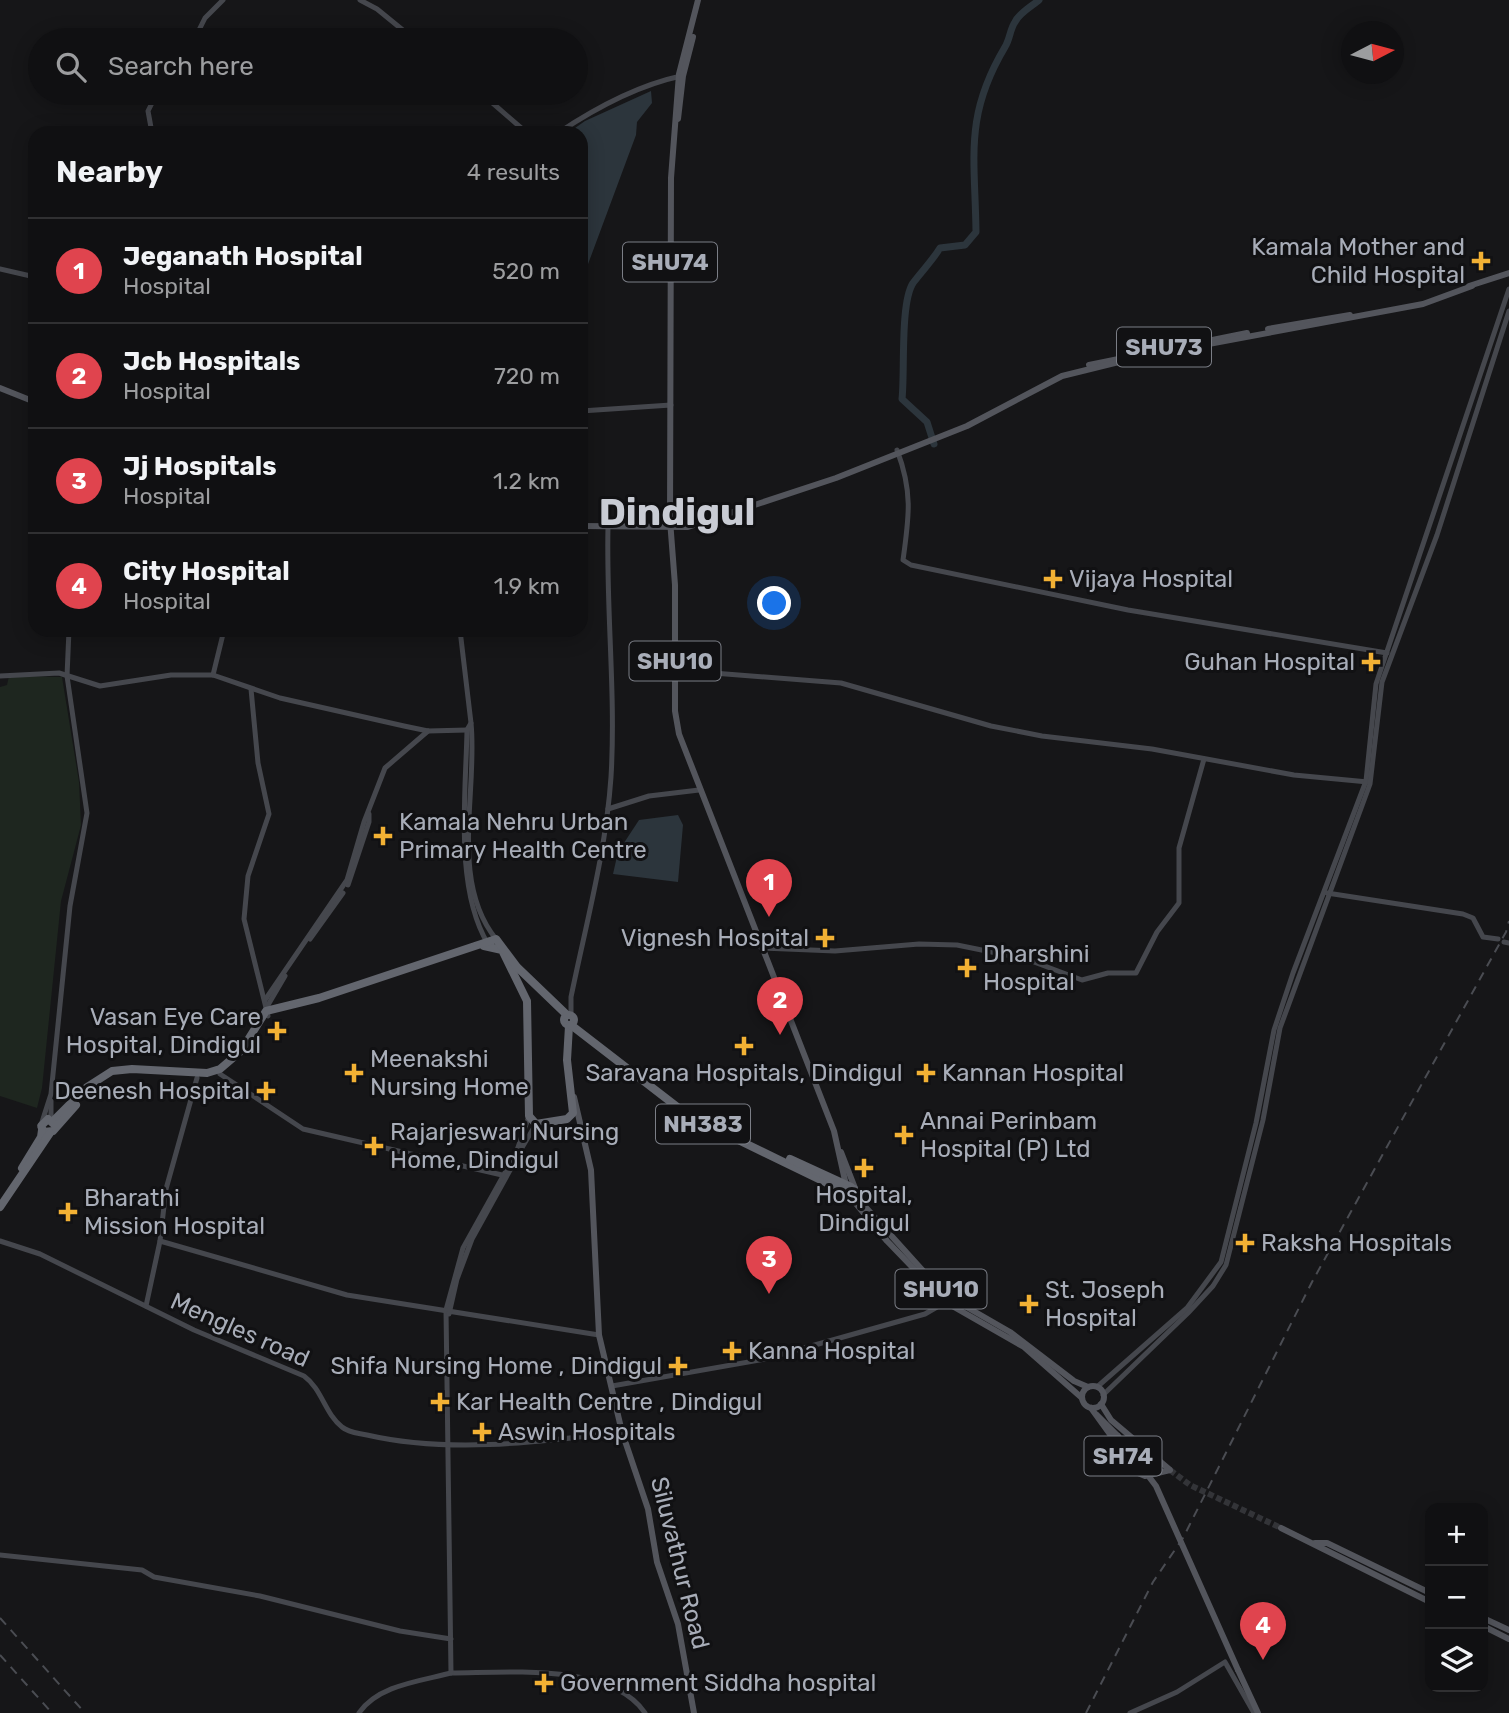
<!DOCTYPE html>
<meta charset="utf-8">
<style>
:root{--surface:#101012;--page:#19191b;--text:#f1f3f6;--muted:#9c9d9f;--line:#303032;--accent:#f2b134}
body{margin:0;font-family:Rubik,sans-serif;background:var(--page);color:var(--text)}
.controls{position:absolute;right:21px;bottom:21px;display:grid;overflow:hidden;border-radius:14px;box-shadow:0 4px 18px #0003}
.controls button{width:63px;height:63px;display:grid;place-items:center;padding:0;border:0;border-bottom:2px solid var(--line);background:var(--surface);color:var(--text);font:35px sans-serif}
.compass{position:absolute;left:1341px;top:21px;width:63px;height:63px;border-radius:50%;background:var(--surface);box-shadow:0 4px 18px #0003;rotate:84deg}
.you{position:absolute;left:775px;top:604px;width:24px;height:24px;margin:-18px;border:5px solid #fff;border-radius:50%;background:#1a73e8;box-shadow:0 0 0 10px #1a73e833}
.badge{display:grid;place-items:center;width:46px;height:46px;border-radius:50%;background:var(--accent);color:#fff;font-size:23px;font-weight:700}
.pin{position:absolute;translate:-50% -58px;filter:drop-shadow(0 2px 4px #0008)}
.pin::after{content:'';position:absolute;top:37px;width:24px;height:21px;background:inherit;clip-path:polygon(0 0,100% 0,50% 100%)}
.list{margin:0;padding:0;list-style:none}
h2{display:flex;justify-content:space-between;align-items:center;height:91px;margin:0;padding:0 28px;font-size:30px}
h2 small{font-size:23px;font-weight:400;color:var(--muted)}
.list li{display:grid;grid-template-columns:46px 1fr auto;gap:21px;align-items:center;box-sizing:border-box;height:105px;padding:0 28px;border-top:2px solid var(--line)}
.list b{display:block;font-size:26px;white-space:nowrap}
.list p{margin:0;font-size:23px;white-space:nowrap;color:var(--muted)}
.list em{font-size:23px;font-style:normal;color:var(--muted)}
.icon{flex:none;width:38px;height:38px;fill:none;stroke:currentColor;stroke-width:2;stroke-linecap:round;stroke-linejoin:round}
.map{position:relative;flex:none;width:1509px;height:1713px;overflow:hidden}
.search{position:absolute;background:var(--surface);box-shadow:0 4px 18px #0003;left:28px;top:28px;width:560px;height:77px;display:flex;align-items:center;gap:18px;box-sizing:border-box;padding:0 24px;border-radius:38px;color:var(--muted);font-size:26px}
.panel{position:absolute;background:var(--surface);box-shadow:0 4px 18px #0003;left:28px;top:126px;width:560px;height:511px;border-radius:21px}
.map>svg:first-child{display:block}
.green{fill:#1e261f}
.water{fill:#2c353c}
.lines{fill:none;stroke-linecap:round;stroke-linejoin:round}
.river{stroke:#2c353c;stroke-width:7}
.primary-tunnel{stroke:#333438;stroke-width:6;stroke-dasharray:6 3;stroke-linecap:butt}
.secondary{stroke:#45474d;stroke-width:5}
.primary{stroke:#53555c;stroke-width:6}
.highway{stroke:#63666e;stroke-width:8}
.rail{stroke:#4a4c52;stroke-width:2;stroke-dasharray:9 7;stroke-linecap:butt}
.primary-bridge{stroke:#53555c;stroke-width:6}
.poi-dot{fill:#f2b134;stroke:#111113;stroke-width:2.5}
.labels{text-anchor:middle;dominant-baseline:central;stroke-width:6;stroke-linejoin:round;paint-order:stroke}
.shield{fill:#111113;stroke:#7b7e86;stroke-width:2}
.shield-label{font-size:23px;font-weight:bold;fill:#a8adb8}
.poi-label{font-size:24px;fill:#a8adb8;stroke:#111113;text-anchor:start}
.street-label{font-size:24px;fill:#a8adb8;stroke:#111113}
.town-label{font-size:38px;font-weight:bold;fill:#c9ccd4;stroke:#111113}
</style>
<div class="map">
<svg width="1509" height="1713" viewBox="0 0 1509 1713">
<rect width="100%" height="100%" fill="#161618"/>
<polygon class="green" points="9,676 62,677 79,782 81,825 61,901 42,1088 37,1108 0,1096 0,687 7,685"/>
<g class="water">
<polygon points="651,91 652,103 637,122 636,135 581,283 581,133 568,133 585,121"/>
<polygon points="678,815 683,825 678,882 613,874 618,852 639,820"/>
</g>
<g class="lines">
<path class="river" d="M 934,444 L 927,422 L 902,399 C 905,372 900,303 913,283 C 922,271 932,261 940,248 L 965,245 L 976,232 C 975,156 964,116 1005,47 C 1010,39 1010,29 1015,22 C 1019,13 1032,6 1039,0"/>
<polyline class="primary-tunnel" points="1170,1470 1190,1485 1281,1528"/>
<g class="secondary">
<polyline points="360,0 377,9 415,40"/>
<polyline points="194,40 205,18 223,0"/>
<polyline points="481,93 527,133"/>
<polyline points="152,133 148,111 157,93"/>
<path d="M 558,133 C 594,109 639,85 681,76"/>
<polyline points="0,269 35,277"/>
<polyline points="581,411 671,405"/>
<path d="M 897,450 C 913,492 909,517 903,560 L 911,565 L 1128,610 L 1387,653"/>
<path d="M 460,630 L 471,723 L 467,730 C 466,793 454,888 488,944"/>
<polyline points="675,670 841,683 991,726 1042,736 1152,749 1294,775 1368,782"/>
<polyline points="213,675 224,630"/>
<polyline points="0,676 59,673 100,686 171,675 213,675 280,698 404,726 428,731 467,730"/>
<polyline points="251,689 258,763 269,814 248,876 244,919 268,1016"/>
<path d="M 471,723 C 478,791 449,881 496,939"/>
<polyline points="608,809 649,796 699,790"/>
<polyline points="348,885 369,822 369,814"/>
<polyline points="1327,893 1463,914 1473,918 1483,937 1498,939"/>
<polyline points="310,939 343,893"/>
<polyline points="1504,942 1509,943"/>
<polyline points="761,948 835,951 919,944 957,945 1026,959 1082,980 1108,973 1136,973 1157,932 1179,903 1179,848 1204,759"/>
<polyline points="265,1000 347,880 364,822 385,768 428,731"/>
<polyline points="268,1005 285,976"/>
<path d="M 571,1015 L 571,997 C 586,924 606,851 611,777 C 616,694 606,610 608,527"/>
<polyline points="220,1074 303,1129 502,1175"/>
<path d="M 529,1116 L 516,1153 L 463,1248 L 446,1310 L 451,1673 C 505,1673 611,1662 645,1713"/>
<polyline points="51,1119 51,1101"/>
<polyline points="42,1122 51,1094 70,906 87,813 67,676 69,630"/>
<polyline points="520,1151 536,1124"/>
<path d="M 0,1241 L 40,1254 L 194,1330 L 304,1376 C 322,1389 325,1414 342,1427 C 349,1433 359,1433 367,1435 C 450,1454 539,1442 622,1432"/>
<polyline points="160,1241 347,1295 599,1335"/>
<polyline points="146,1306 160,1241 166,1189 197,1078"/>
<polyline points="449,1314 457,1279 472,1239 514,1163"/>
<polyline points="612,1386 765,1359 925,1314 949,1300"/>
<polyline points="1097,1387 1187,1308 1221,1262 1256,1123 1274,1030 1293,973 1366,781 1376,684 1509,289"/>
<polyline points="1103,1395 1188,1313 1213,1286 1226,1265 1263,1120 1280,1028 1370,784 1382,682 1437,535 1509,311"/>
<polyline points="0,1555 142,1570 154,1577 260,1596 400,1631 451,1639"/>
<path d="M 359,1713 C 378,1685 421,1681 451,1673"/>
<polyline points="1130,1713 1177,1692 1225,1662 1254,1713"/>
</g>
<g class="primary">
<polyline points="698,0 679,74 671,178 670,520 675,585 675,711 679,734 834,1131 848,1194 887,1241 947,1303 1024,1347 1082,1398"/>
<polyline points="678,119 683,76 693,37"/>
<polyline points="1469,286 1509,273"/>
<polyline points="1268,329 1350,315"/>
<polyline points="1089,365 1247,333"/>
<polyline points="0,388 35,402"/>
<polyline points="581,526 688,527 836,478 967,426 1062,376 1139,357 1423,304 1472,286"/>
<polyline points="574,1097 591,1170 599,1335 622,1432 648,1509 657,1562 678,1624 694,1713"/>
<polyline points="841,1152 860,1201 934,1283 951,1298 1010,1332 1074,1381 1088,1387"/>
<circle cx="1093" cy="1397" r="11"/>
<polyline points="1101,1404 1111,1420 1169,1469"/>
<polyline points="1091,1408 1138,1473 1145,1476 1170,1470"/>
<polyline points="1097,1415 1118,1436"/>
<polyline points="1281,1528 1430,1602"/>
<polyline points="1315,1543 1327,1543 1430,1593"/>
<polyline points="1483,1618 1509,1630"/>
<polyline points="1483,1626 1509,1639"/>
<polyline points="1238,1670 1258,1713"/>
</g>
<g class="highway">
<polyline points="484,946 502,950 527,1001 529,1116 536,1124 567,1119 573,1113 567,1060 569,1026"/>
<circle cx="569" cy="1020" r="5"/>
<polyline points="571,1025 689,1116 837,1188 854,1189"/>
<polyline points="53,1121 87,1087 112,1071 132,1069 207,1073 220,1069 241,1051 266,1011 319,998 496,939 517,967 567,1015"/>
<polyline points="56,1126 48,1119 41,1126 44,1132 53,1131 76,1105"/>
<polyline points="790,1159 851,1187"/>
<polyline points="22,1168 41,1137 42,1130"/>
<polyline points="0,1207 50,1133"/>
</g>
<g class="rail">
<polyline points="0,1618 85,1713"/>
<polyline points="0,1655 52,1713"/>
<polyline points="1086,1713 1153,1582 1183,1538 1312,1282 1506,932 1509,921"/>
</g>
<polyline class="primary-bridge" points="1118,1436 1156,1486 1238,1670"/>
</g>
<g class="poi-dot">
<path d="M1477.5 250.5h7v7h7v7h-7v7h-7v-7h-7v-7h7z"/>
<path d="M1049.5 568.5h7v7h7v7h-7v7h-7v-7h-7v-7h7z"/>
<path d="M1367.5 651.5h7v7h7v7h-7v7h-7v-7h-7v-7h7z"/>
<path d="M379.5 825.5h7v7h7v7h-7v7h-7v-7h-7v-7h7z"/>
<path d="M821.5 927.5h7v7h7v7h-7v7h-7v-7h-7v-7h7z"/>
<path d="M963.5 957.5h7v7h7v7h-7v7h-7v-7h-7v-7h7z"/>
<path d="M273.5 1020.5h7v7h7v7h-7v7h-7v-7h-7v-7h7z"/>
<path d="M740.5 1035.5h7v7h7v7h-7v7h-7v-7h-7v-7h7z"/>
<path d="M350.5 1062.5h7v7h7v7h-7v7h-7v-7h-7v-7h7z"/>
<path d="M922.5 1062.5h7v7h7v7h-7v7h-7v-7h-7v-7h7z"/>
<path d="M262.5 1080.5h7v7h7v7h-7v7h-7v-7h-7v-7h7z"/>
<path d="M900.5 1124.5h7v7h7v7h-7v7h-7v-7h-7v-7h7z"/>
<path d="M370.5 1135.5h7v7h7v7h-7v7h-7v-7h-7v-7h7z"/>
<path d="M860.5 1157.5h7v7h7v7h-7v7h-7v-7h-7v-7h7z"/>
<path d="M64.5 1201.5h7v7h7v7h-7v7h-7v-7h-7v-7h7z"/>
<path d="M1241.5 1232.5h7v7h7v7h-7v7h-7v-7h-7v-7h7z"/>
<path d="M1025.5 1293.5h7v7h7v7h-7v7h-7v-7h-7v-7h7z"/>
<path d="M728.5 1340.5h7v7h7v7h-7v7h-7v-7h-7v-7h7z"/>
<path d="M674.5 1355.5h7v7h7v7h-7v7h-7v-7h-7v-7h7z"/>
<path d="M436.5 1391.5h7v7h7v7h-7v7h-7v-7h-7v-7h7z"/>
<path d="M478.5 1421.5h7v7h7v7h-7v7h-7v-7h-7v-7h7z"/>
<path d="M540.5 1672.5h7v7h7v7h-7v7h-7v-7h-7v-7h7z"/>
</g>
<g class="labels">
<g class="shield">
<rect x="623" y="242.5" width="94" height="39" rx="5"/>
<rect x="1117" y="327.5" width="94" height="39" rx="5"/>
<rect x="629.5" y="641.5" width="91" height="39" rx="5"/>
<rect x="656" y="1104.5" width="94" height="39" rx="5"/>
<rect x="895.5" y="1269.5" width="91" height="39" rx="5"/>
<rect x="1084.5" y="1436.5" width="77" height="39" rx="5"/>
</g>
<g class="shield-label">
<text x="670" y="262">SHU74</text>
<text x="1164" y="347">SHU73</text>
<text x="675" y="661">SHU10</text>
<text x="703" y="1124">NH383</text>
<text x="941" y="1289">SHU10</text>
<text x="1123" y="1456">SH74</text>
</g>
<g class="poi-label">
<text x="1465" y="247" text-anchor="end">Kamala Mother and<tspan x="1465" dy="28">Child Hospital</tspan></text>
<text x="1069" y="579">Vijaya Hospital</text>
<text x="1355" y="662" text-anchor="end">Guhan Hospital</text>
<text x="399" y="822">Kamala Nehru Urban<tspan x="399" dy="28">Primary Health Centre</tspan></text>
<text x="809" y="938" text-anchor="end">Vignesh Hospital</text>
<text x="983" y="954">Dharshini<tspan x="983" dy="28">Hospital</tspan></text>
<text x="261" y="1017" text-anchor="end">Vasan Eye Care<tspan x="261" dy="28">Hospital, Dindigul</tspan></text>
<text x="370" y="1059">Meenakshi<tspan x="370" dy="28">Nursing Home</tspan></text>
<text x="744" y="1073" text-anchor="middle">Saravana Hospitals, Dindigul</text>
<text x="942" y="1073">Kannan Hospital</text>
<text x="250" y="1091" text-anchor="end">Deenesh Hospital</text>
<text x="920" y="1121">Annai Perinbam<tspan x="920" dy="28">Hospital (P) Ltd</tspan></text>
<text x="390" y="1132">Rajarjeswari Nursing<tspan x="390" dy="28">Home, Dindigul</tspan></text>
<text x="864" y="1195" text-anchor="middle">Hospital,<tspan x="864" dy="28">Dindigul</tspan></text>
<text x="84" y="1198">Bharathi<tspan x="84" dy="28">Mission Hospital</tspan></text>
<text x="1261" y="1243">Raksha Hospitals</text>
<text x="1045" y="1290">St. Joseph<tspan x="1045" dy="28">Hospital</tspan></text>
<text x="748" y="1351">Kanna Hospital</text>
<text x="662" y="1366" text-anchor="end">Shifa Nursing Home , Dindigul</text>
<text x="456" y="1402">Kar Health Centre , Dindigul</text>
<text x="498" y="1432">Aswin Hospitals</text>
<text x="560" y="1683">Government Siddha hospital</text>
</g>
<g class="street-label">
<text transform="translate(240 1330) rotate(24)">Mengles road</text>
<text transform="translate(680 1563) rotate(76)">Siluvathur Road</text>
</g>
<g class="town-label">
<text x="677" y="512">Dindigul</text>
</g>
</g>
</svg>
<div class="controls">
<button>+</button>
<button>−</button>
<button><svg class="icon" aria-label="layers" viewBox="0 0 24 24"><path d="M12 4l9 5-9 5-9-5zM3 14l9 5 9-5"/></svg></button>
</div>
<svg class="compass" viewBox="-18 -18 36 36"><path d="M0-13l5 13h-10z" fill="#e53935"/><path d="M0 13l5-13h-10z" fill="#9c9d9f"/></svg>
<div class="you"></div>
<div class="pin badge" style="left:769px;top:917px;background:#e0444e">1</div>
<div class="pin badge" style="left:780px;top:1035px;background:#e0444e">2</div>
<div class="pin badge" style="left:769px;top:1294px;background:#e0444e">3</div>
<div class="pin badge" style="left:1263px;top:1660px;background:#e0444e">4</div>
<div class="search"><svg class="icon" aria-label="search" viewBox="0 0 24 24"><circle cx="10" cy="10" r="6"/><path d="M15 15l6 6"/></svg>Search here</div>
<section class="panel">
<h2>Nearby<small>4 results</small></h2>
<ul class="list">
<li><span class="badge" style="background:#e0444e">1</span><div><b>Jeganath Hospital</b><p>Hospital</p></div><em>520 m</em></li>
<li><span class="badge" style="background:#e0444e">2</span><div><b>Jcb Hospitals</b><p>Hospital</p></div><em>720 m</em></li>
<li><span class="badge" style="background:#e0444e">3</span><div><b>Jj Hospitals</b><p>Hospital</p></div><em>1.2 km</em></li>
<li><span class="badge" style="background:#e0444e">4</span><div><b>City Hospital</b><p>Hospital</p></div><em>1.9 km</em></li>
</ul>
</section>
</div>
